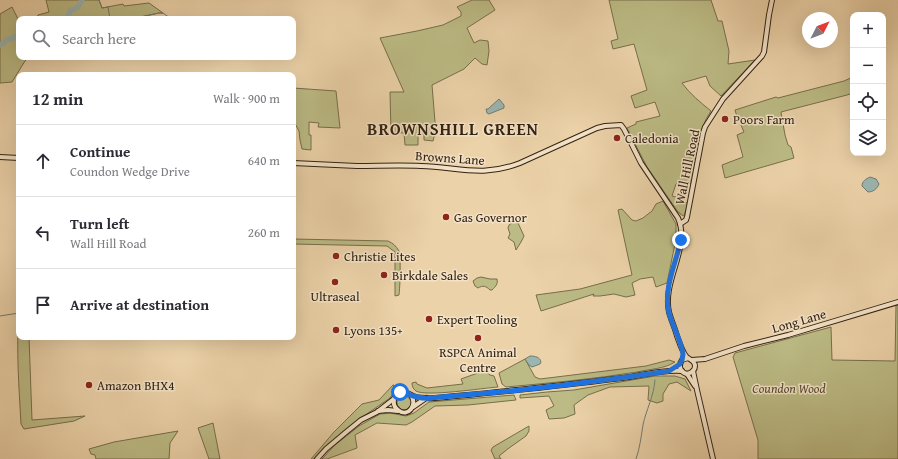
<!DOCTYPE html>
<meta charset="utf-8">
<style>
:root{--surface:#fff;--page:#f2f2f3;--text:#2b2b33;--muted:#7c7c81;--line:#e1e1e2}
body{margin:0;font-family:"Gentium Book Plus",serif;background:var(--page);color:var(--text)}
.controls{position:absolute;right:12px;top:12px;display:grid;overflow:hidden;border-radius:8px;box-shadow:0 4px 16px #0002}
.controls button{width:36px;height:36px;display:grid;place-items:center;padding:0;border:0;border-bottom:1px solid var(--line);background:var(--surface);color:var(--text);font:20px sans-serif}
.compass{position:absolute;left:802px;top:12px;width:36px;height:36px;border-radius:50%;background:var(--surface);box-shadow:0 4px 16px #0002;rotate:48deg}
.stop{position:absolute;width:12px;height:12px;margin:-9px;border:3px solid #1a73e8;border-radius:50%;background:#fff}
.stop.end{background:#1a73e8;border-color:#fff;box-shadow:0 1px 4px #0008}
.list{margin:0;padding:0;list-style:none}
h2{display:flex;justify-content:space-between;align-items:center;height:52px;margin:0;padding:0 16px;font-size:17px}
h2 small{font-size:13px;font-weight:400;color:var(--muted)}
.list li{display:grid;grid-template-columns:26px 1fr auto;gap:12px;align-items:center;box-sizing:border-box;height:72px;padding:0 16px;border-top:1px solid var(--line)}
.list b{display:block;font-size:15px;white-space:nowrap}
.list p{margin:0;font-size:13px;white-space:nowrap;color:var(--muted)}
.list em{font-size:13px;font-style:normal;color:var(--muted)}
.icon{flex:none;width:22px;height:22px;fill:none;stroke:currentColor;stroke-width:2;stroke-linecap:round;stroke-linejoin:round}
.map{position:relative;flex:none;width:898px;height:459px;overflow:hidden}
.search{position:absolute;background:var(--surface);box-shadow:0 4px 16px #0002;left:16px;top:16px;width:280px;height:44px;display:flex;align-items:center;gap:10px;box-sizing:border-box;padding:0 14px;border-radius:8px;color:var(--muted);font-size:15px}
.panel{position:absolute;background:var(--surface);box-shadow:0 4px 16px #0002;left:16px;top:72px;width:280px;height:268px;border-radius:8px}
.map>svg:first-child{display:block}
.green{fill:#bcbb85;stroke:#776e4b}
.water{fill:#9bb6b1;stroke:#717b71}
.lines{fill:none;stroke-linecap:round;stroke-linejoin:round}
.stream{stroke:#717b71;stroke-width:1}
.river{stroke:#9bb6b1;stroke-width:5.5}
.secondary-casing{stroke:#322211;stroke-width:6}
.secondary{stroke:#f3e2c7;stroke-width:4}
.route{stroke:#1a73e8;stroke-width:5}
.poi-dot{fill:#8f2418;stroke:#f3e2c7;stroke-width:1.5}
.labels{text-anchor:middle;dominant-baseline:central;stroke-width:3;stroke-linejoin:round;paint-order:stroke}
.poi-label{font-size:13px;fill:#322211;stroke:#f3e2c7;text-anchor:start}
.street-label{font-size:13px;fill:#322211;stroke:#f3e2c7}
.park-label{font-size:13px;font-style:italic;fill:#54482e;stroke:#f3e2c7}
.district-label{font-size:17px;font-weight:bold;letter-spacing:1px;fill:#322211;stroke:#f3e2c7}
</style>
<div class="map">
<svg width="898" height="459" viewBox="0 0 898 459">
<rect width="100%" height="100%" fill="#ecd2a9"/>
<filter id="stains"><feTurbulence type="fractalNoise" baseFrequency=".005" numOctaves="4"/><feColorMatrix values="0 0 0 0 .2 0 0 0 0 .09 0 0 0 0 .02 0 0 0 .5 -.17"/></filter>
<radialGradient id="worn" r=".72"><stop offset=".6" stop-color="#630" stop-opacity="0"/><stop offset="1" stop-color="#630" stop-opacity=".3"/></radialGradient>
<g class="green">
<polygon points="46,0 99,0 102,8 123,4 124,6 149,3 163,13 159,13 131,19 37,19 38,15 49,12"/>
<polygon points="472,0 489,0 495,10 467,28 474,43 480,40 488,41 489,51 487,65 482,64 475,58 464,69 432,85 435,122 437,125 433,141 424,140 424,134 418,134 418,145 405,145 404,133 391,132 390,92 404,92 380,38 417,31 443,25 461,16 461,12 457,7"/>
<path d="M 609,0 L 711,0 L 718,21 L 722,21 L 729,51 L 728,64 L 755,60 L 721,96 L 710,86 L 706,76 L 682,83 C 690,94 700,102 711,111 C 697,130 696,160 692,183 L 676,184 L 672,196 L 684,199 L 684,202 L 688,203 L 684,216 L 680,214 L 680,213 L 678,212 L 647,167 L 627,128 L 636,124 L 636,122 L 660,116 L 655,102 L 635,108 L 631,96 L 647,90 L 634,44 L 613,49 L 611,41 L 618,39 Z"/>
<polygon points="12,7 19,21 19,57 29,57 25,61 12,82 0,83 0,14"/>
<polygon points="853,77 853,93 847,95 781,112 785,135 788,145 791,147 794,158 725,178 722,165 743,157 739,142 737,135 744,132 741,125 750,121 749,118 738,120 735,110 776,97 778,98 844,81"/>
<polygon points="293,88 336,91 340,128 318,127 319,123 309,122 309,135 311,135 311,150 302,149 300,140 299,131 293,120"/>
<polygon points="663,201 676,224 676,239 667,283 656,287 653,277 640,279 632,283 635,295 626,297 614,294 600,296 593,296 594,294 541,311 536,295 580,289 632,275 618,210 622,209 632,220 636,221 643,218 652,211 656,204"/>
<polygon points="513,222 518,223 524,236 521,242 516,250 514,242 508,238 510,234 508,228 509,225"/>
<path d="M 293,239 L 388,241 C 393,243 396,246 399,251 C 401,257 400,288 399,295 L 395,296 L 395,252 L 387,246 L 293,244 Z"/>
<path d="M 481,277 L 490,279 L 497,279 C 498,284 496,286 492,290 L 490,290 C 486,286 483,285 478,288 L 475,286 L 473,281 L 477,278 Z"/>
<polygon points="898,304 898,459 758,459 758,440 733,357 735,353 831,327 832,360 895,361 896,305"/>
<path d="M 19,313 L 19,337 L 29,337 L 32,420 L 85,416 L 74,421 L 24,429 L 21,424 C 19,387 16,350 19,313 Z"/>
<path d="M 525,359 L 535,377 L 540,379 L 646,366 L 669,360 L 675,362 C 664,369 650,369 637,372 C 594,379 550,383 506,387 L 502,384 L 499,373 Z"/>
<path d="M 484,370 L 490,375 L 494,376 L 498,387 C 483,388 426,397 416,391 C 413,389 412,386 412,383 L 416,382 L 417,384 L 427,388 L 463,384 L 461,379 L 475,374 Z"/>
<polygon points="655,376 675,376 685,379 691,391 677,382 669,384 663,394 663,401 657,403 648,400 649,386 610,387 588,395 574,405 575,414 564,418 549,419 546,410 554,406 549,396 520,398 520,395 547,392 574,390"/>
<polygon points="393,385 394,385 393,393 390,398 358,420 325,447 314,459 311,459 334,432 362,404 379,400"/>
<polygon points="514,395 516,400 468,405 435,406 412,422 406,425 377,423 355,435 357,448 327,459 322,459 335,445 359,426 380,414 390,413 406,416 414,413 429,402"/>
<circle cx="404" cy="403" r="7"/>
<polygon points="213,423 220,459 209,459 198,428"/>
<polygon points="529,426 529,431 526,436 509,448 499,456 501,459 495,459 491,450 493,447"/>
<polygon points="178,431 170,443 169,459 96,459 95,455 91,454 89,449 114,442"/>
</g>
<g class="water">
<polygon points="499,99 504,105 504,108 489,114 487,113 486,109 488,109"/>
<path d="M 870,177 L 876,179 L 879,184 C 877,189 873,192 868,192 L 862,186 C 862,181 866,179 870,177 Z"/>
<path d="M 530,356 C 535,356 540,357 541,362 L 540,364 L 532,367 L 529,365 L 525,359 Z"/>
</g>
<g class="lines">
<g class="stream">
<polyline points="99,0 102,8 108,7 110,19"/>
<polyline points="131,19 159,13 163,13 170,18"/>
<polyline points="0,316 19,313"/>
<path d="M 636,459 C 640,448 641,437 643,425 C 646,410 654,396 655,380"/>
</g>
<g class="river">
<polyline points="67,19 70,11 78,7 82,0"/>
<polyline points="0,45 4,43 6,40 19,36"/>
</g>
<defs>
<g id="secondary">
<polyline points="0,157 19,158"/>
<path d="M 293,163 C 314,164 336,165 357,166 C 378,166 400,165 421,166 C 458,167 482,178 520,163 L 597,128 L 605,126 L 621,125 L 624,129 L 641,163 L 678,218 C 691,248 662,280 669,312 C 671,320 675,328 677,336 C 679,341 681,348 684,353 C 685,355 686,357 688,358 C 691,360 695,361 695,366 C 695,371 691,373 687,374 C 680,372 678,366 682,360 L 688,358"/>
<polyline points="680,224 686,220 687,217 703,133 705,127 723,99 762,56 764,52 769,15 772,0"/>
<polyline points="692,360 705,359 744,346 788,335 898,302"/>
<polyline points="693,371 697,390 713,459"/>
<polyline points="687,374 695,386"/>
<path d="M 411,395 C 418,405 408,418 398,410 C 391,405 393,392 403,392 C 406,392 408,393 411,395 C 414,397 422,398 426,398 C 435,399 446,397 456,396 C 508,391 560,386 613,379 C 626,378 639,375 652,373 C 662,372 671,370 682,371"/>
<polyline points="413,407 426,398"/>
<polyline points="378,411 388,410 398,411"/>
<polyline points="317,459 326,449 345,433 361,420 377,412 395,398"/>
</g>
</defs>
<use href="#secondary" class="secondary-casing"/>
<use href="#secondary" class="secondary"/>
</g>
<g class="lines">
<path class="route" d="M 400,392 C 406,392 408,394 413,396 C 418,397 424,399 430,398 L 511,391 L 565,385 L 620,378 L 669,371 L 680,364 L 682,360 L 683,354 C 681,340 673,327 669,313 C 663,289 676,263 681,240"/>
</g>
<g class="poi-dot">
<circle cx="725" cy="119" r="4"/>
<circle cx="617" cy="138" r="4"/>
<circle cx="446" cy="217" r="4"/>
<circle cx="336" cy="256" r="4"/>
<circle cx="384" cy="275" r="4"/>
<circle cx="335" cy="282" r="4"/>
<circle cx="429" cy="319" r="4"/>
<circle cx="336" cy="330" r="4"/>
<circle cx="478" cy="338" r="4"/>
<circle cx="89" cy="385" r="4"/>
</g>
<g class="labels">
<g class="poi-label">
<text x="733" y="119">Poors Farm</text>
<text x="625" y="138">Caledonia</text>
<text x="454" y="217">Gas Governor</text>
<text x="344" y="256">Christie Lites</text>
<text x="392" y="275">Birkdale Sales</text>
<text x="335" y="296" text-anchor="middle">Ultraseal</text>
<text x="437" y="319">Expert Tooling</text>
<text x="344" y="330">Lyons 135+</text>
<text x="478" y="352" text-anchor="middle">RSPCA Animal<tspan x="478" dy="15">Centre</tspan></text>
<text x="97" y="385">Amazon BHX4</text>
</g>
<g class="street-label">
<text transform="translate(450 158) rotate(4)">Browns Lane</text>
<text transform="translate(687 167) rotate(-78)">Wall Hill Road</text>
<text transform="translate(799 321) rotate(-16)">Long Lane</text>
</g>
<g class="park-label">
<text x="789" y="388">Coundon Wood</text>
</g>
<g class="district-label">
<text x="453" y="128">BROWNSHILL GREEN</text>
</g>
</g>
<rect width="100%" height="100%" filter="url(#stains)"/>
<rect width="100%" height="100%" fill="url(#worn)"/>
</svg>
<div class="controls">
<button>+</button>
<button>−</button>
<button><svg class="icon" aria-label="locate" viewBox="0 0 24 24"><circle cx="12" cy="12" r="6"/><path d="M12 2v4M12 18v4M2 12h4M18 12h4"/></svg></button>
<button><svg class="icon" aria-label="layers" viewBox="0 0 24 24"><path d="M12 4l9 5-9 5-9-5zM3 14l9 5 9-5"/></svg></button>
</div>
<svg class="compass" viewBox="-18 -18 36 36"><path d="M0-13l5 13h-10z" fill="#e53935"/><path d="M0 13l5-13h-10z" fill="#7c7c81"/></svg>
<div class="stop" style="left:400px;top:392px"></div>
<div class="stop end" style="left:681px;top:240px"></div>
<div class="search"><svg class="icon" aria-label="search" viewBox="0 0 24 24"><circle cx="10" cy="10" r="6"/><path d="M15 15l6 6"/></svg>Search here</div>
<section class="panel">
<h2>12 min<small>Walk · 900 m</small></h2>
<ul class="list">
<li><svg class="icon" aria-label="ahead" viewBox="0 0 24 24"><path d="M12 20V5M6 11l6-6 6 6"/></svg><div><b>Continue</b><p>Coundon Wedge Drive</p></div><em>640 m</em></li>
<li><svg class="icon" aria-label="left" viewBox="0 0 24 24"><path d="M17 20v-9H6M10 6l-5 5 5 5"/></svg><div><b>Turn left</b><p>Wall Hill Road</p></div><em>260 m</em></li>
<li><svg class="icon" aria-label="arrive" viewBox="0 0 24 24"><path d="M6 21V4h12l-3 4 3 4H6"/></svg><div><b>Arrive at destination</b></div></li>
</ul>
</section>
</div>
